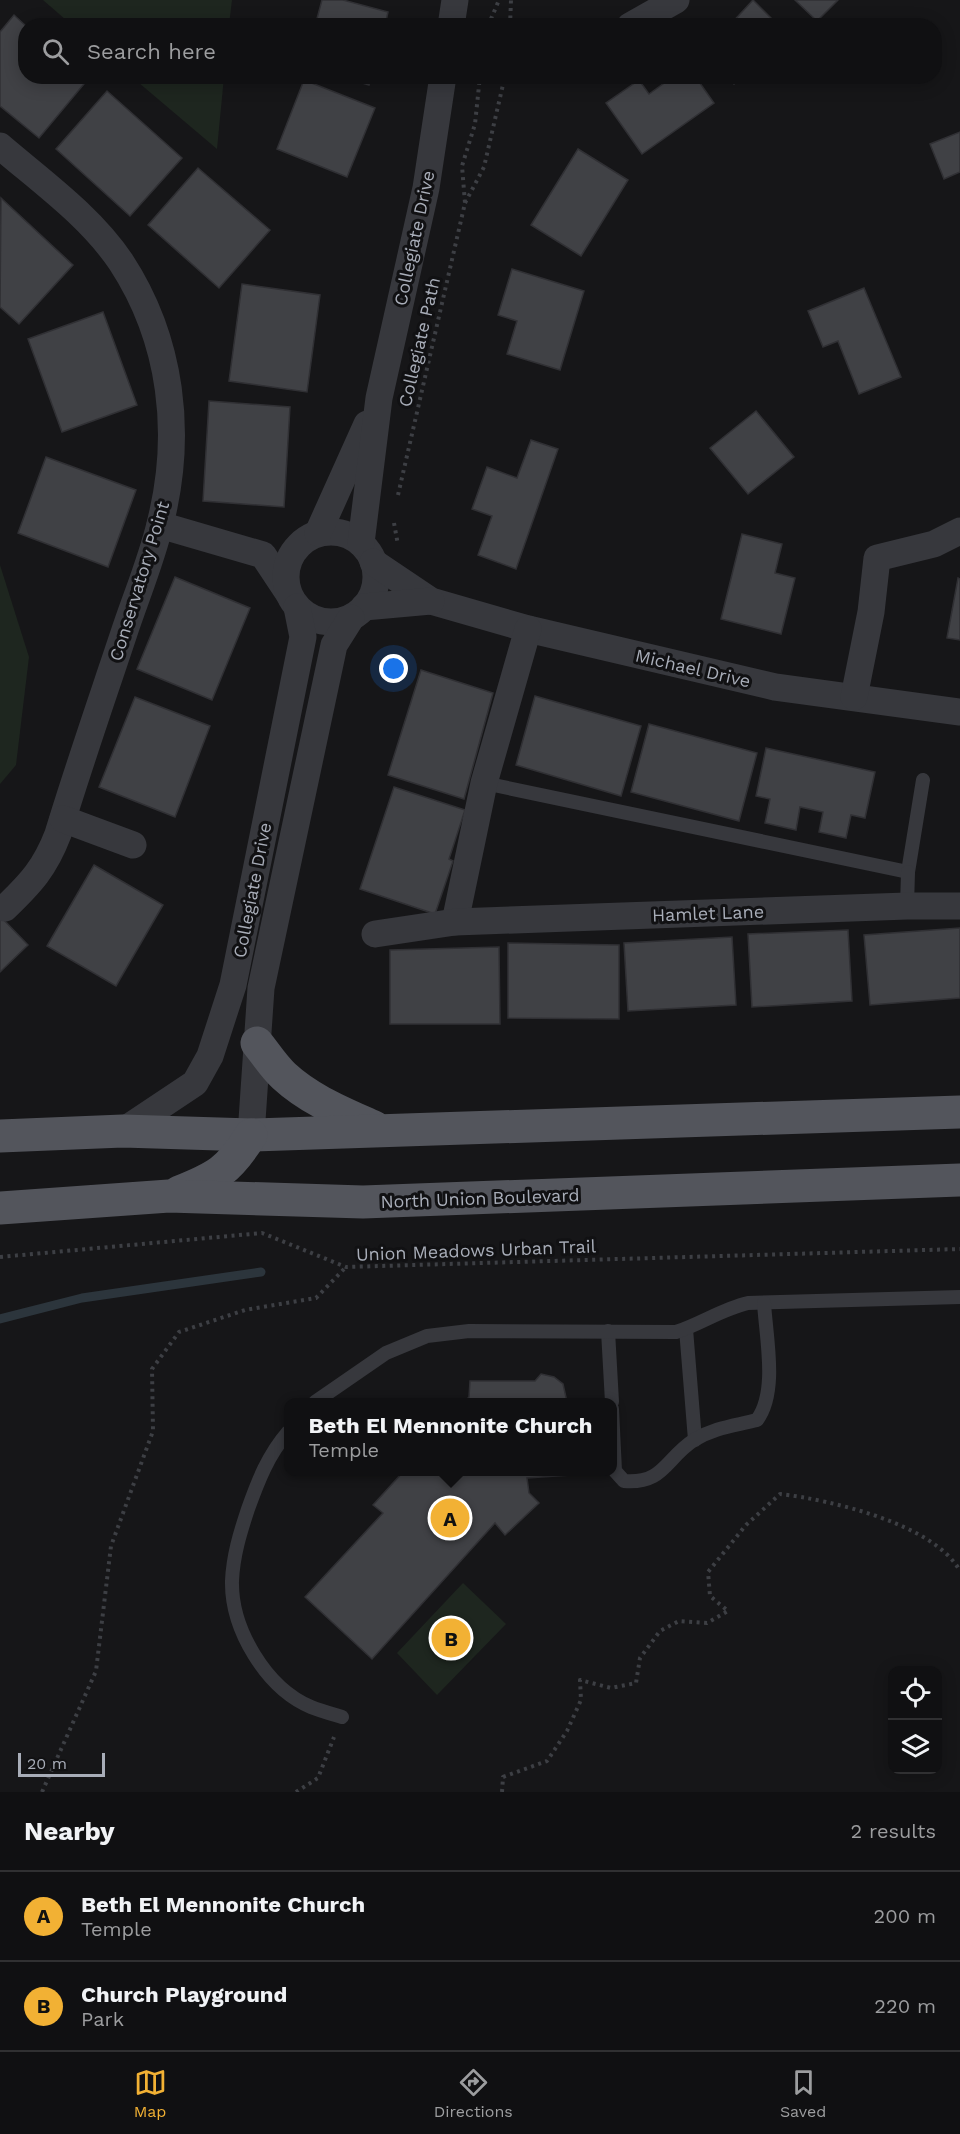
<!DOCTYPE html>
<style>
:root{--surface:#101012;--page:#19191b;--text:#f1f3f6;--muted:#9c9d9f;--line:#303032;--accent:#f2b134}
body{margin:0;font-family:"Work Sans",sans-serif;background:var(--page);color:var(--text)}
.controls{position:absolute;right:18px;bottom:18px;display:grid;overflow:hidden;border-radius:12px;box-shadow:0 3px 15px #0003}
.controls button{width:54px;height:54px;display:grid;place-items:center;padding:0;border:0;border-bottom:2px solid var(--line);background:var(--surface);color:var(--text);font:30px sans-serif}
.scale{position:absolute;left:18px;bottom:15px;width:87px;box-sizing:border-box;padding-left:6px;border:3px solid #a8adb8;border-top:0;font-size:16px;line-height:21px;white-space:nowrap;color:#a8adb8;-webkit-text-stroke:4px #111113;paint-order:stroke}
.you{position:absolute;left:394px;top:669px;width:21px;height:21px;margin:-15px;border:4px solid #fff;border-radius:50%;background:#1a73e8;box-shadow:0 0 0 9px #1a73e833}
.badge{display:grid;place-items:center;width:39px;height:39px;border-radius:50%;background:var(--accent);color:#111;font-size:20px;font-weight:700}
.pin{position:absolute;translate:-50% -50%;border:3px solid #fff;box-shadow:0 2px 6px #0006}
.popup{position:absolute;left:284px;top:1398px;width:333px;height:78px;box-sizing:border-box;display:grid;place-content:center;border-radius:12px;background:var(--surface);filter:drop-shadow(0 2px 4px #0005);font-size:20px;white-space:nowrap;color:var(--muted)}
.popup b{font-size:22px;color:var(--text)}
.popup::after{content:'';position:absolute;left:50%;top:100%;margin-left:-12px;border:12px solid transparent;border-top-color:var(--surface)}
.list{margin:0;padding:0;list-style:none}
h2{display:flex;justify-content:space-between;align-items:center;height:78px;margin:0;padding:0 24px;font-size:26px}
h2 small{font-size:20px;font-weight:400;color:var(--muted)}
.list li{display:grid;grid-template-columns:39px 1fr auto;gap:18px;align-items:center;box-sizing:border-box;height:90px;padding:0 24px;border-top:2px solid var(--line)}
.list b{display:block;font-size:22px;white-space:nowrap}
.list p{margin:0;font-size:20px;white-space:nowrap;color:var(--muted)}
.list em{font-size:20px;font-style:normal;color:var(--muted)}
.icon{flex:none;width:33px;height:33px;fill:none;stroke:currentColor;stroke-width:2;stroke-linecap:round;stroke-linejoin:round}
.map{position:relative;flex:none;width:960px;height:1792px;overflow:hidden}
.search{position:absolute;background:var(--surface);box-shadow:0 3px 15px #0003;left:18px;right:18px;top:18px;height:66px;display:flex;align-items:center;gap:15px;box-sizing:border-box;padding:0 21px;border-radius:24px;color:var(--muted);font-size:22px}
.sheet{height:258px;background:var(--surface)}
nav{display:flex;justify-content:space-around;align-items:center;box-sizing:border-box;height:84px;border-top:2px solid var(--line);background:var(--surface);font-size:16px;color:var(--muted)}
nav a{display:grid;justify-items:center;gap:3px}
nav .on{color:var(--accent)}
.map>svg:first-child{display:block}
.green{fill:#1e261f}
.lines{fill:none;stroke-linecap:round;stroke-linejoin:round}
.stream{stroke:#2c353c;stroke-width:9}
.building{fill:#404145;stroke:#303034;stroke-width:1.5}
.path{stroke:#3d3f44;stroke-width:4;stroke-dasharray:3 4.5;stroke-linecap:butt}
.service{stroke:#37383d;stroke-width:14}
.minor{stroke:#37383d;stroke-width:27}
.primary{stroke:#53555c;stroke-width:33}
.labels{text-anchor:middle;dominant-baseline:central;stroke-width:6;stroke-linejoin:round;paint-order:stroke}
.street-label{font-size:18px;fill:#a8adb8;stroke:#111113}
</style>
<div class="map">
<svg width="960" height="1792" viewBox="0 0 960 1792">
<rect width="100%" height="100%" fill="#161618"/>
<g class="green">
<polygon points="43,0 232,0 229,25 73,26"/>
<polygon points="132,77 224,77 217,149"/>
<polygon points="0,565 29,657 16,765 0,784"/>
<polygon points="463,1583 506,1624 437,1695 397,1653"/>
</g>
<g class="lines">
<polyline class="stream" points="0,1319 82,1298 261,1272"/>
</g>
<g class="building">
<polygon points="322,0 343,0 388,12 385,26 315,26"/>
<polygon points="753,0 779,26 729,26"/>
<polygon points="795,0 838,0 817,21"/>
<polygon points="14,15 26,26 26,76 89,78 39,138 0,106 0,32"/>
<polygon points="339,76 371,76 369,85"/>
<polygon points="674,76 695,76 714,103 642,154 606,103 639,80 649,94"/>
<polygon points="727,76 741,76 734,84"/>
<polygon points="304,80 375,108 347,177 277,149"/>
<polygon points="107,91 182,158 130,216 56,149"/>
<polygon points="960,132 960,172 944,179 930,144"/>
<polygon points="578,149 628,180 581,256 531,225"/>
<polygon points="198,168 270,230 219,288 148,225"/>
<polygon points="1,198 73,265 19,324 0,307"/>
<polygon points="512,269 584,291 560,370 507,354 517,321 498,315"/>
<polygon points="242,284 320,295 307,392 229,381"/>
<polygon points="864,288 901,377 859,394 838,341 823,347 808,311"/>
<polygon points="103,312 137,405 62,432 28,339"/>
<polygon points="209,401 290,407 284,507 203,501"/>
<polygon points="756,411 794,457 748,494 710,448"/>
<polygon points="531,440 558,449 516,569 478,555 492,516 472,509 487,467 517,478"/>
<polygon points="46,457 136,490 108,567 18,533"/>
<polygon points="742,534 782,544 775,573 795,578 781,634 721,619"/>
<polygon points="175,577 250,608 212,700 137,669"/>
<polygon points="958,578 960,579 960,640 947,638"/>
<polygon points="421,670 493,693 464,799 388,775"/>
<polygon points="535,696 641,726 621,796 516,765"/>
<polygon points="135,697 210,726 175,817 99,787"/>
<polygon points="649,724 757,753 739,821 631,792"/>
<polygon points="766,748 875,772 865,818 851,815 846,838 819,832 823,812 800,807 796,830 765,823 770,799 756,796"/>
<polygon points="394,787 465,810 449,859 453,861 435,914 360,889"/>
<polygon points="94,865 163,905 116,986 47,946"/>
<polygon points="0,916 28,945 0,972"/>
<polygon points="960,928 960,998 870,1005 864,935"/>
<polygon points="848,930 852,1001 752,1007 748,934"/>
<polygon points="732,937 736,1005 628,1011 624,943"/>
<polygon points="508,943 619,945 619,1019 508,1018"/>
<polygon points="499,947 500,1024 390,1024 390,950"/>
<polygon points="541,1374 554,1377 563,1384 567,1402 464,1402 469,1397 470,1381 535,1381"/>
<polygon points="403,1472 571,1472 571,1475 527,1478 529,1493 539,1503 505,1535 495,1523 372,1659 305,1597 383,1513 373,1505"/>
</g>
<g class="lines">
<g class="path">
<polyline points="488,26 499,0"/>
<polyline points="510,26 511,0"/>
<polyline points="465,203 484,167 505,76"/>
<polyline points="398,495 465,203 462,166 475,124 480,76"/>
<polyline points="394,523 398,545"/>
<polyline points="0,1257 262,1233 346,1267 960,1249"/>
<polyline points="42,1792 96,1671 111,1546 153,1431 152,1369 179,1332 245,1310 316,1298 346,1267"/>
<polyline points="296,1792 318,1778 334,1737"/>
<path d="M 502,1792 L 503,1777 L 547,1761 L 567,1731 L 581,1700 L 580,1680 L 611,1688 L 636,1683 L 640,1658 L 660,1631 L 679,1621 L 707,1623 L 728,1611 L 710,1596 L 708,1572 L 746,1525 L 780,1494 C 831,1500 934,1524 960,1571"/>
</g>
<g class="service">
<polyline points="484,783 908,872 923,780"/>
<polyline points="907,906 908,872"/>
<polyline points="686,1329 695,1440"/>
<polyline points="608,1331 612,1402"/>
<path d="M 315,1402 L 386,1353 L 427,1336 L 469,1331 L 676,1332 C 701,1324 722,1309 748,1303 L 960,1297"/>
<path d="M 612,1409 L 615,1471 L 624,1481 C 664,1484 665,1459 694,1440 C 716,1427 734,1426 757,1420 C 778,1392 766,1337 764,1303"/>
<path d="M 288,1432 C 268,1455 258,1481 248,1509 C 240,1533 233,1556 232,1581 C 231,1629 266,1688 311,1707 C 321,1711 332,1714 342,1717"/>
</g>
<g class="minor">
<polyline points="451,26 455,0"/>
<polyline points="630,26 676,0"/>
<path d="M 0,146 C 42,182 90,216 121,262 C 172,340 183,434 160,524 C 151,562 135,599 123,636 C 101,702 78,768 58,834 C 45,868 31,883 5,908"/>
<polyline points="160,525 263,555 289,594"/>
<circle cx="331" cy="577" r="45"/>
<polyline points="318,533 367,424"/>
<polyline points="361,543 379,398 426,188 443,76"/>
<polyline points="373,562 431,601 528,629 775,687 960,712"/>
<polyline points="364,607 431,601"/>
<polyline points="854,697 871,612 877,558 934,544 960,531"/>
<polyline points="63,819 133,845"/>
<polyline points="455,922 484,783 528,629"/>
<polyline points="375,934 455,922 907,906 960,906"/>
<polyline points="123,1131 195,1083 210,1056 233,985 303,637 297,607"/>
<polyline points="251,1135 261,988 334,645 351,618"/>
</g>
<g class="primary">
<path d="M 257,1043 C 266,1054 274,1067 284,1076 C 310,1100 343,1113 374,1127"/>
<polyline points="0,1136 123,1131 251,1135 960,1112"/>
<path d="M 179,1192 C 217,1177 229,1170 251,1135"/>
<polyline points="0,1208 169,1196 363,1202 960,1180"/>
</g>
</g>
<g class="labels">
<g class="street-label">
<text transform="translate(414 238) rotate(-78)">Collegiate Drive</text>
<text transform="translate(419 342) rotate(-77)">Collegiate Path</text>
<text transform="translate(139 581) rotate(-73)">Conservatory Point</text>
<text transform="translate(693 668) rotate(13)">Michael Drive</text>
<text transform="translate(252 890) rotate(-79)">Collegiate Drive</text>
<text transform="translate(708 913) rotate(-2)">Hamlet Lane</text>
<text transform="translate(480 1198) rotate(-2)">North Union Boulevard</text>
<text transform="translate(476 1250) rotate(-2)">Union Meadows Urban Trail</text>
</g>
</g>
</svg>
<div class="controls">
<button><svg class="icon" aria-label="locate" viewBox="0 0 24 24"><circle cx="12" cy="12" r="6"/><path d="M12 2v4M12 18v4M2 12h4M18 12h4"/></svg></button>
<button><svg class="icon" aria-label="layers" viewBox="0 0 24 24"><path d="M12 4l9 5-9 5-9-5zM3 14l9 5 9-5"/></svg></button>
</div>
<div class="scale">20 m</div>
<div class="you"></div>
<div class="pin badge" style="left:450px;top:1518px">A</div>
<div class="popup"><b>Beth El Mennonite Church</b>Temple</div>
<div class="pin badge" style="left:451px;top:1638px">B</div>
<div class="search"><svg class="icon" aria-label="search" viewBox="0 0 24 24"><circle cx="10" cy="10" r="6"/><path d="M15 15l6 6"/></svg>Search here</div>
</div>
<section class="sheet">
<h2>Nearby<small>2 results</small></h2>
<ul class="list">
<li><span class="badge">A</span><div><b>Beth El Mennonite Church</b><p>Temple</p></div><em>200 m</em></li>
<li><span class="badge">B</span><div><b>Church Playground</b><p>Park</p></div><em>220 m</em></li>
</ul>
</section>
<nav>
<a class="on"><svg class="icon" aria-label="map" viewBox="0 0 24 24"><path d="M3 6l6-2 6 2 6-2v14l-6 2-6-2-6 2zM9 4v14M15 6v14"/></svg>Map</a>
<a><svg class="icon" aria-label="directions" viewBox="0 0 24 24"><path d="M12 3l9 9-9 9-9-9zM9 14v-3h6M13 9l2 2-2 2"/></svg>Directions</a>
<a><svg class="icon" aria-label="saved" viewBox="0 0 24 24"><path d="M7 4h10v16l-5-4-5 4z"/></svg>Saved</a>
</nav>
